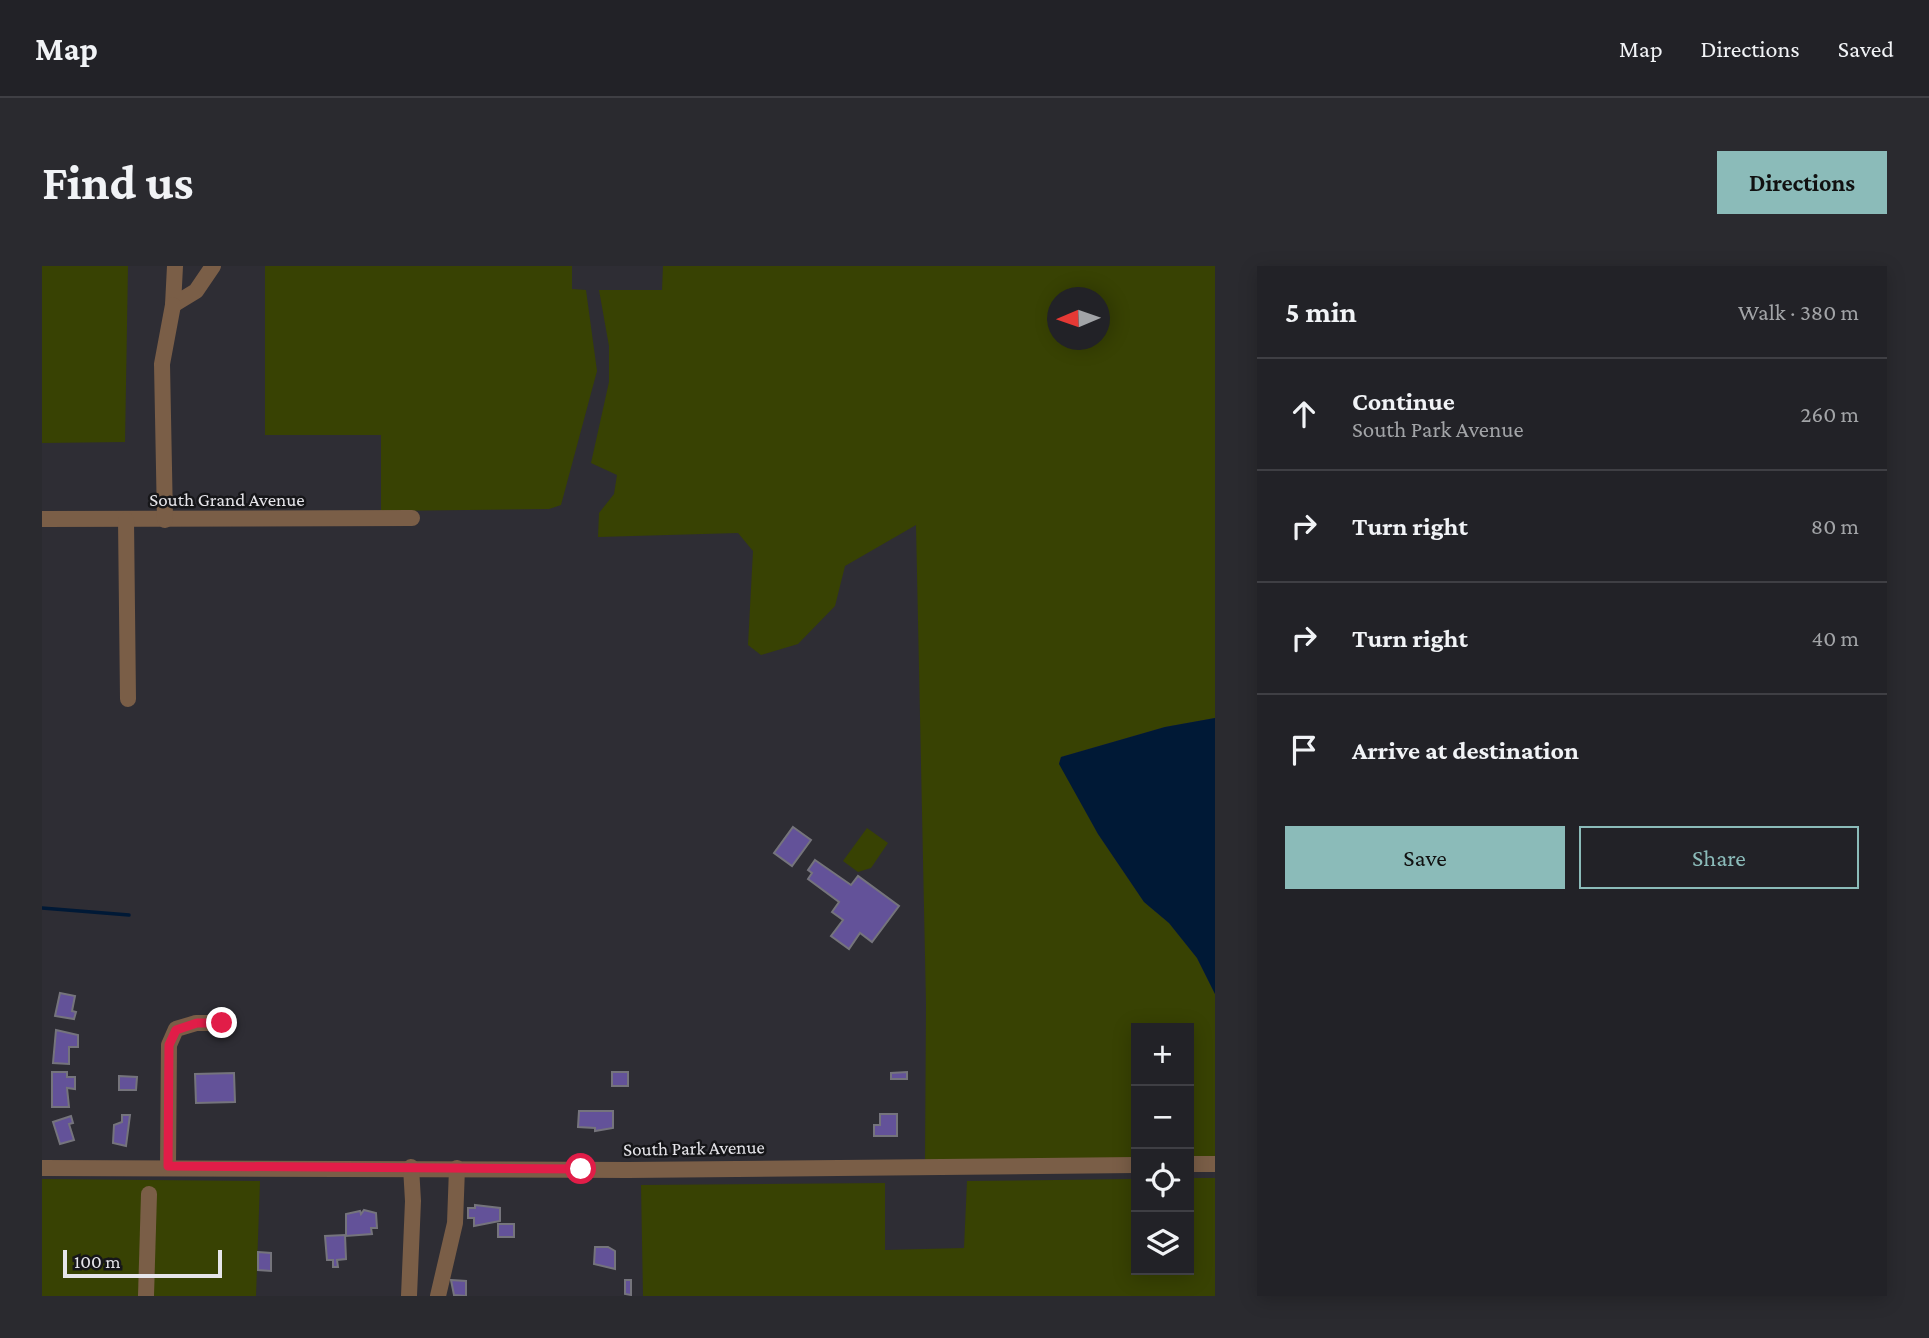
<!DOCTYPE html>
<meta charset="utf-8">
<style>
:root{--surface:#222227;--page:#2a2a2f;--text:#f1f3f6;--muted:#a2a4a7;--line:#3f3f44;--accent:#8bbbb9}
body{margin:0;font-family:"Crimson Pro",serif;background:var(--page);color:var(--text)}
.controls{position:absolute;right:21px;bottom:21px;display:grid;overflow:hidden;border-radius:0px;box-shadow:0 4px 18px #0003}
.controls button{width:63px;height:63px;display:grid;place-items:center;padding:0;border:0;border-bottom:2px solid var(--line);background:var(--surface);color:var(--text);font:35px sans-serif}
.compass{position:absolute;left:1005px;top:21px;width:63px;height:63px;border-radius:50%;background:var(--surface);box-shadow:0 4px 18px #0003;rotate:268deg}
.scale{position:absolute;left:21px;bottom:18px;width:159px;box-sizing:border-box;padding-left:7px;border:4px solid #e6e5ea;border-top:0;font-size:19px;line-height:24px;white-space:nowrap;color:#e6e5ea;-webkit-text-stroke:5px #161619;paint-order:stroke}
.stop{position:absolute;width:21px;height:21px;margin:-16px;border:5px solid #e11d48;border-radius:50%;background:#fff}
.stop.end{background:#e11d48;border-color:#fff;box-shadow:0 2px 7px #0008}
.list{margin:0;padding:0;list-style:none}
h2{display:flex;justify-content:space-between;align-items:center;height:91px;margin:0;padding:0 28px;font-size:30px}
h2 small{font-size:23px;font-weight:400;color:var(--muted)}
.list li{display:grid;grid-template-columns:46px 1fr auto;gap:21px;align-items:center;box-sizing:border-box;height:112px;padding:0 28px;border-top:2px solid var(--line)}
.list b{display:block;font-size:26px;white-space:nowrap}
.list p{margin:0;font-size:23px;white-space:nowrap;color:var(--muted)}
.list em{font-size:23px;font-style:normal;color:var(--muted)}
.actions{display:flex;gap:14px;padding:21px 28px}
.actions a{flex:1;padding:16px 0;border:2px solid var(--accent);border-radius:0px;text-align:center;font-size:24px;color:var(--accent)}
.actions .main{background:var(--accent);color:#111}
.icon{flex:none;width:38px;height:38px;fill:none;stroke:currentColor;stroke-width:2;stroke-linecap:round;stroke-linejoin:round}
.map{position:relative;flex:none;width:1173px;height:1030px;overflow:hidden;border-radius:0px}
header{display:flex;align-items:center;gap:42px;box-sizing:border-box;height:98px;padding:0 35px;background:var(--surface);border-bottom:2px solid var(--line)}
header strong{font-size:33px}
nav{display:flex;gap:38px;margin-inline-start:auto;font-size:24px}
.intro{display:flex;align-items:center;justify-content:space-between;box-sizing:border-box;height:168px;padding:0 42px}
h1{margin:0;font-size:49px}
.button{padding:18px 32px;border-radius:0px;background:var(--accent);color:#111;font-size:24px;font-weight:700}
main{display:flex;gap:42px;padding:0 42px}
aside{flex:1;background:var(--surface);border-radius:0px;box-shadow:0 4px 18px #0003}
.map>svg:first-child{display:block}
.green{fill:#384203;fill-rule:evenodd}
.water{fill:#001936}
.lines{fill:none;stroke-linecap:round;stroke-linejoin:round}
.stream{stroke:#001936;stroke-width:3.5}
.building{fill:#635299;stroke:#75747c;stroke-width:2}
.minor{stroke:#7a5e47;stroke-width:16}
.route{stroke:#e11d48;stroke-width:9}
.labels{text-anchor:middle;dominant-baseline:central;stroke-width:5;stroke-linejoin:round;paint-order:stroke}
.street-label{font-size:19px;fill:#e6e5ea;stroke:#161619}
</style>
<header>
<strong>Map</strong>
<nav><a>Map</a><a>Directions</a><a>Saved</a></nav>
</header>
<div class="intro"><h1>Find us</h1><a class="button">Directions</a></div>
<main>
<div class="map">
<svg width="1173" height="1030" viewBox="0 0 1173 1030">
<rect width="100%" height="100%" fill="#2e2d34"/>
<g class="green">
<polygon points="0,0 86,0 83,176 0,177"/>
<polygon points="223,0 530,0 530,23 544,24 555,105 519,239 507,243 339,245 339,169 223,169"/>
<path d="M 621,0 L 1173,0 L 1173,452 L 1123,461 L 1019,491 L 1017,497 L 1056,568 L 1102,636 L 1127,657 L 1155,692 L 1173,728 L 1173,894 L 1147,894 L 1147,762 L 1094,762 L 1094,895 L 883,898 L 884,737 L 874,259 L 803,300 L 793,340 L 756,378 L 719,389 L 706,379 L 711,285 L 696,267 L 556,271 L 557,247 L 572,228 L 575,209 L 549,197 L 567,116 L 567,80 L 557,24 L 620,24 ZM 1015,32 L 1058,32 L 1058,74 L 1015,74 Z"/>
<polygon points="825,562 846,577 829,602 816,606 801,595"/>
<polygon points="1147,912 1173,912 1173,1030 601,1030 599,919 843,917 843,984 922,982 925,915 1094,913 1094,1004 1147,1004"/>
<polygon points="0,913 218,915 214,1030 0,1030"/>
</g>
<polygon class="water" points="1173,452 1173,728 1155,692 1127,657 1102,636 1056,568 1017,498 1019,491 1123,461"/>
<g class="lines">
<polyline class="stream" points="0,642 87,649"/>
</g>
<g class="building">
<polygon points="751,561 769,574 750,600 732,587"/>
<polygon points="773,594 809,619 816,610 857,640 830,676 818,667 807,683 789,670 801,654 790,646 797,636 766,613 770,607 766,604"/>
<polygon points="18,727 33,730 30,745 34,746 32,753 13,750"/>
<polygon points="14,764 36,769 36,781 27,781 27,798 11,797"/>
<polygon points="10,806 25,806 25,811 33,811 33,823 25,822 27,841 10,841"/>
<rect x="570" y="806" width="16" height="14"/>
<polygon points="865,806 865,813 849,813 849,807"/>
<polygon points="192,807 193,836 154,837 153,808"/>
<polygon points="77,810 95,811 94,824 77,824"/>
<polygon points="537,845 571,845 571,862 553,865 553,862 536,861"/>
<polygon points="838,848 855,848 855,870 832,870 832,859 838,859"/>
<polygon points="80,849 88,849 84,880 71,877 72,859 80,856"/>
<polygon points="29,850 31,857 27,858 32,874 18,878 11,856"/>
<polygon points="433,939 458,942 458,955 432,960 432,952 426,952 426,942 433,942"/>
<polygon points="322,944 334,947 335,962 329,962 330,968 304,970 304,948 318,945 319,948"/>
<rect x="456" y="958" width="16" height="13"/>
<polygon points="303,969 304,993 295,994 296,1001 291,1001 291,994 285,994 283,970"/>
<polygon points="553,981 566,981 573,985 573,1003 552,998"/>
<polygon points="216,986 229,987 229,1005 216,1004"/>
<polygon points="409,1014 424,1015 424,1030 412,1029"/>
<polygon points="583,1014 589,1014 589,1029 583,1028"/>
</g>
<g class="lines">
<g class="minor">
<polyline points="133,0 131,39 154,25 171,0"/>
<polyline points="0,253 370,252"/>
<polyline points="84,254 86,433"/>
<polyline points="123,254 120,98 131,39"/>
<polyline points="1147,898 1173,898"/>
<polyline points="126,900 127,779 134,763 154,757 180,757"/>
<polyline points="0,902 586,904 1094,899"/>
<polyline points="104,1030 107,928"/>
<polyline points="367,1030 371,935 369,901"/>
<polyline points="396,1030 413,957 415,902"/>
</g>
</g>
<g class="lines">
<polyline class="route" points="180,757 155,757 134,764 127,779 126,900 539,903"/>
</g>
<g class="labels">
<g class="street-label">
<text x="185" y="233">South Grand Avenue</text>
<text transform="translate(652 882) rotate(-1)">South Park Avenue</text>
</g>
</g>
</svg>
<div class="controls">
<button>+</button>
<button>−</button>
<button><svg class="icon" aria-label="locate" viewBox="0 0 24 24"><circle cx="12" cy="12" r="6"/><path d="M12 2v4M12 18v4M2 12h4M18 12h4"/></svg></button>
<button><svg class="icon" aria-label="layers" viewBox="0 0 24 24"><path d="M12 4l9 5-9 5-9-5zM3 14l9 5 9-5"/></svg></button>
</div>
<svg class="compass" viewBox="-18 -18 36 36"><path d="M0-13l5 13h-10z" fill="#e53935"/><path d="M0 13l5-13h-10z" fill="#a2a4a7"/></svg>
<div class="scale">100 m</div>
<div class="stop" style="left:539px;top:903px"></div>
<div class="stop end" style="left:180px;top:757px"></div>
</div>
<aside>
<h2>5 min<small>Walk · 380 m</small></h2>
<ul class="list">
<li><svg class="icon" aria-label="ahead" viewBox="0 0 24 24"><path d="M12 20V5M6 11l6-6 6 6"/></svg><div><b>Continue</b><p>South Park Avenue</p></div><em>260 m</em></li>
<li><svg class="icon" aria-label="right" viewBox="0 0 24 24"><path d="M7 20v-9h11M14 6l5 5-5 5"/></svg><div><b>Turn right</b></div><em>80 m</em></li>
<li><svg class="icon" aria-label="right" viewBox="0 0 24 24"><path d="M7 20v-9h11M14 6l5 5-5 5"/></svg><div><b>Turn right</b></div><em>40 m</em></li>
<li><svg class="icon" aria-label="arrive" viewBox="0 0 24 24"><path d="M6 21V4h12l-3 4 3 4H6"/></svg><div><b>Arrive at destination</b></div></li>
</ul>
<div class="actions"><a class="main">Save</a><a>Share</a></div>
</aside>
</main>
